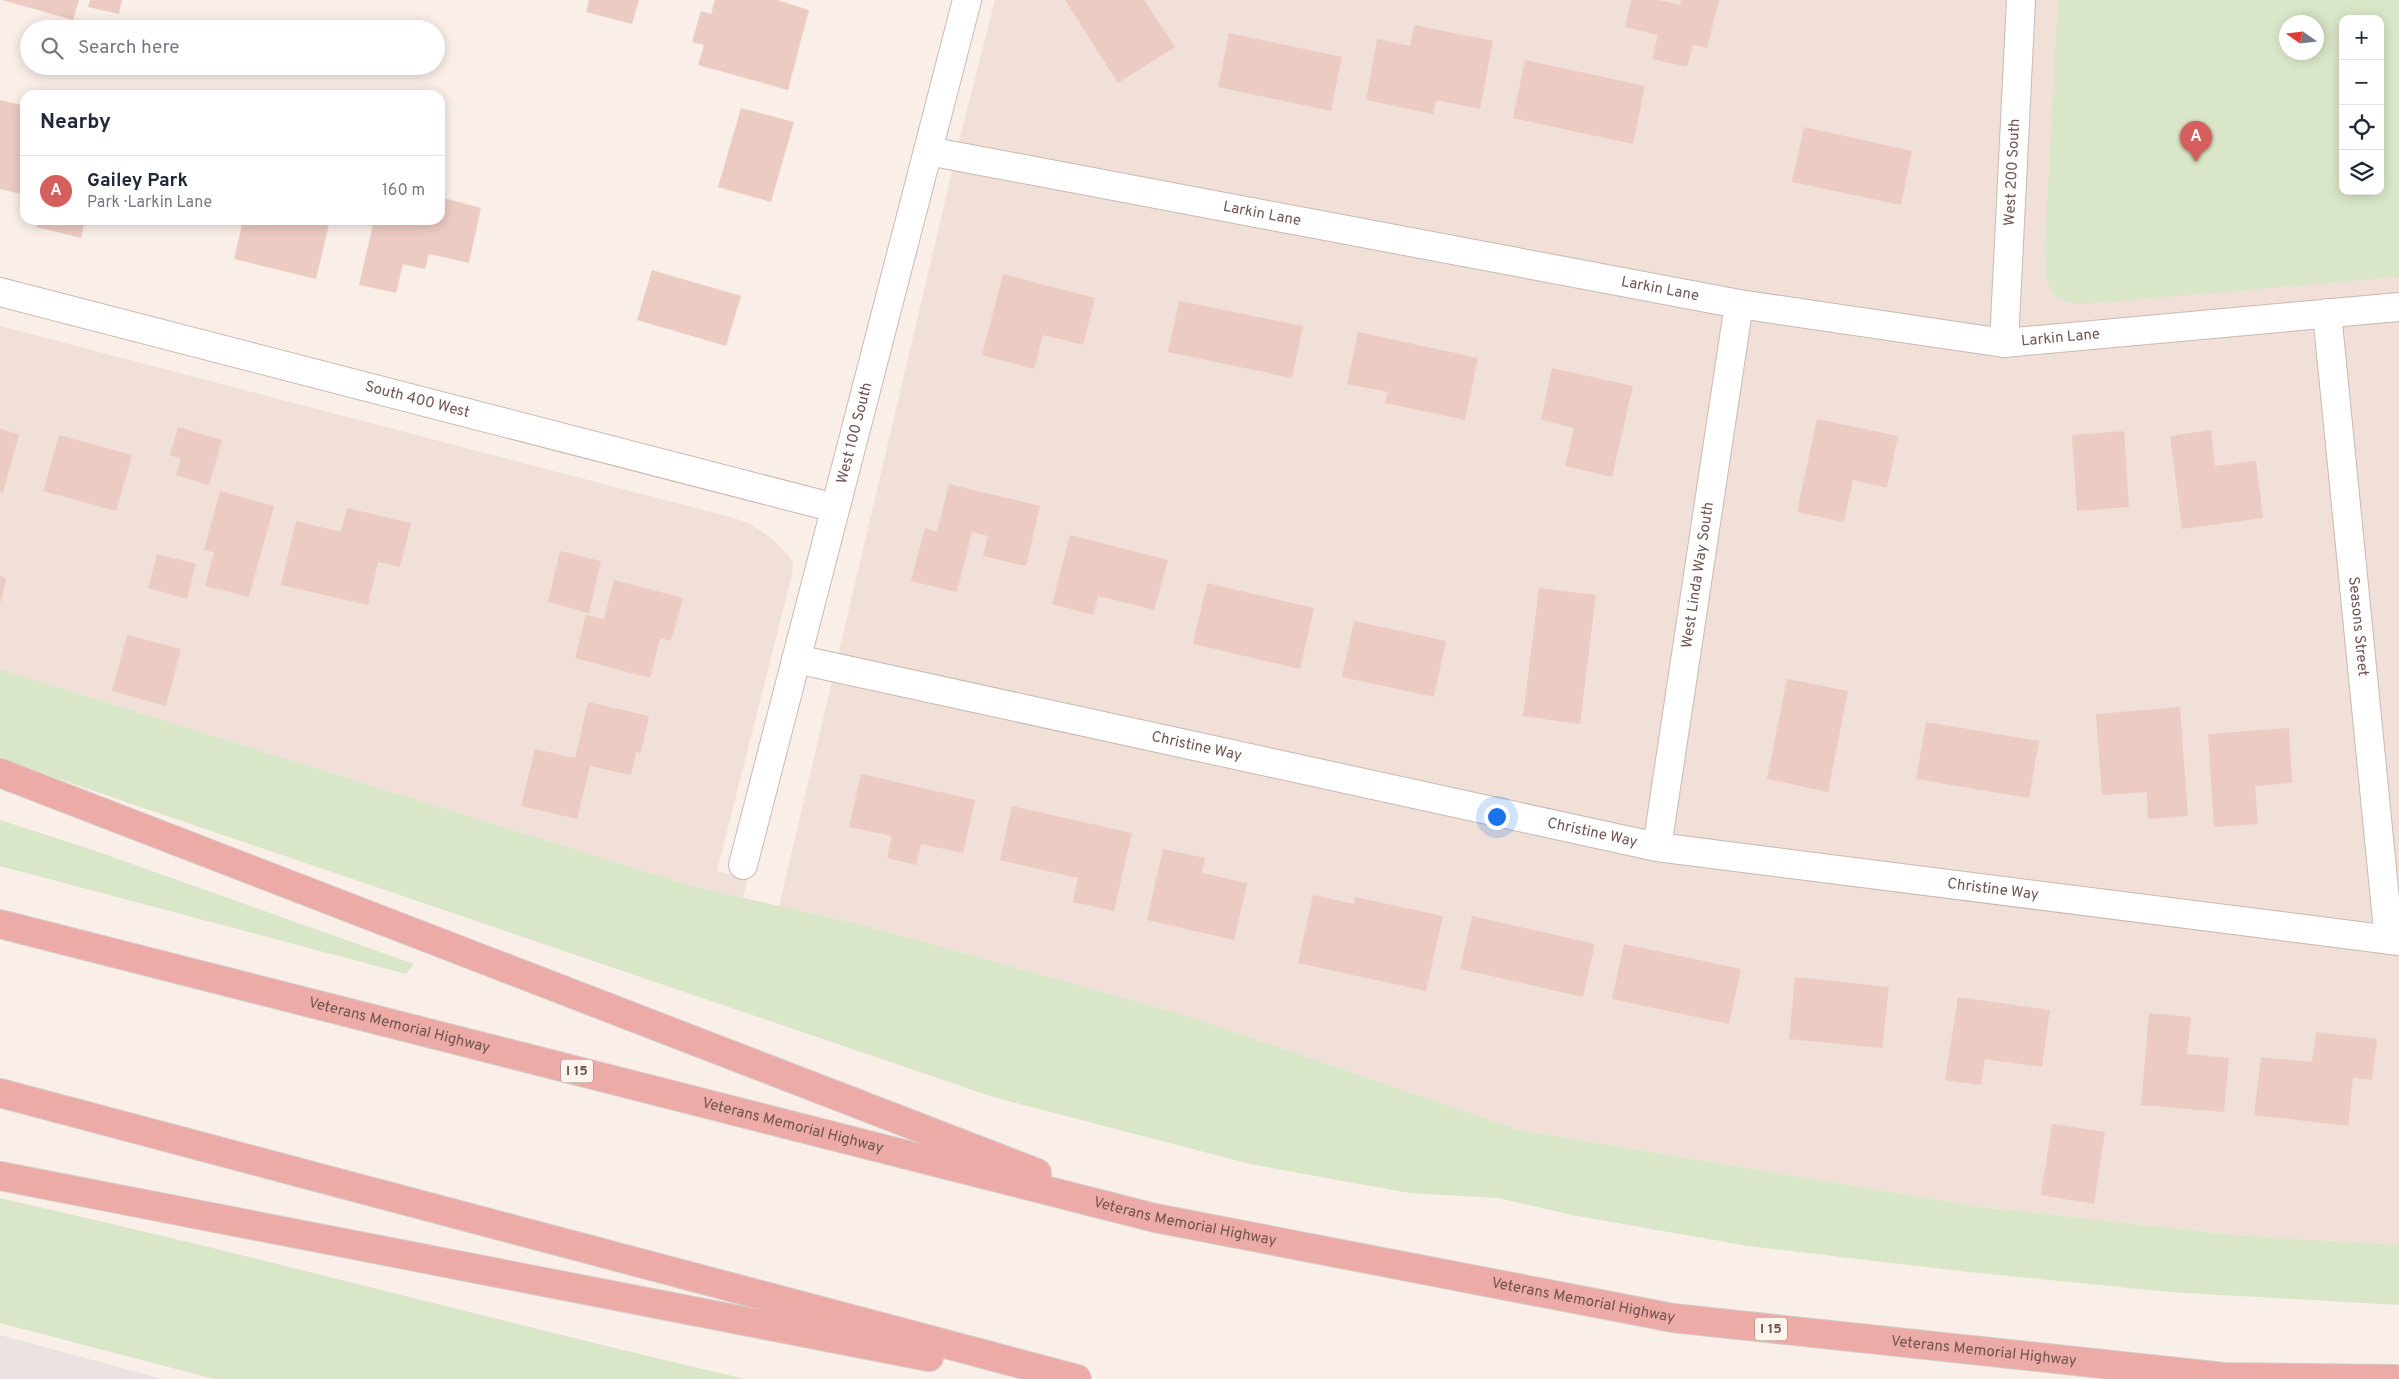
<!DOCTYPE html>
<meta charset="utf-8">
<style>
:root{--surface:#fff;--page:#f6f6f7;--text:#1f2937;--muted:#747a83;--line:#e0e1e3;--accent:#d45f5c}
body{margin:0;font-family:Overpass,sans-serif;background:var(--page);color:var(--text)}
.controls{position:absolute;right:15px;top:15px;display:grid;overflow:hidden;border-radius:10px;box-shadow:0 2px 12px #0003}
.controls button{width:45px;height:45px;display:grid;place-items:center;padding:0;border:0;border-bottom:1px solid var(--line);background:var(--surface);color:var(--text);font:25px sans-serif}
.compass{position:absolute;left:2279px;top:15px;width:45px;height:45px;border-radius:50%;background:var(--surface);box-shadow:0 2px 12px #0003;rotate:284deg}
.you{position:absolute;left:1496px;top:816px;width:18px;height:18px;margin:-12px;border:4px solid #fff;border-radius:50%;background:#1a73e8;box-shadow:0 0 0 8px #1a73e833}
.badge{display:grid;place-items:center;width:32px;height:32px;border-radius:50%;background:var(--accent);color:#fff;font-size:16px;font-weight:700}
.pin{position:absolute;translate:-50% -41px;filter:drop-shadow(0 1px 2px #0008)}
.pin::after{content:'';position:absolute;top:26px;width:18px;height:15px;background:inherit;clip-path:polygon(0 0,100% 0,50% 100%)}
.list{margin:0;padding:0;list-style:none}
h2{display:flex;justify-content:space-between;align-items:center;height:65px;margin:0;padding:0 20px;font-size:21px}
h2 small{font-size:16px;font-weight:400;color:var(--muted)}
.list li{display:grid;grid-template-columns:32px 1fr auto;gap:15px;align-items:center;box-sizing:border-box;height:70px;padding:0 20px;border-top:1px solid var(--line)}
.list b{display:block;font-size:19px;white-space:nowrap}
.list p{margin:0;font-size:16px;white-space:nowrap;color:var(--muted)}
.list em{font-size:16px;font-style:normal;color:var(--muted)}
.icon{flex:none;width:28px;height:28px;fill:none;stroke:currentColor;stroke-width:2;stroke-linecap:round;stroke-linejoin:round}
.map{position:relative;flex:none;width:2399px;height:1379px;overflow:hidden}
.search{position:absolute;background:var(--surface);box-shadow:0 2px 12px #0003;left:20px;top:20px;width:425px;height:55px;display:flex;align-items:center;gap:12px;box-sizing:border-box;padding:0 18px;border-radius:28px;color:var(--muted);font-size:19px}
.panel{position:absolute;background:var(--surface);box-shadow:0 2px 12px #0003;left:20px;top:90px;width:425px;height:135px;border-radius:15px}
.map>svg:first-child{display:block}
.residential{fill:#f0e0d7;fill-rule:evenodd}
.industrial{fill:#ebe3e1}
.green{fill:#dae6c8;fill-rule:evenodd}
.building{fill:#eccbc3}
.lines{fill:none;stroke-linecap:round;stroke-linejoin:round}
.minor-casing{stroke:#ccb8b2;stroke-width:30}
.highway-casing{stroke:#d4ccca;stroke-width:30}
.minor{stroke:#fff;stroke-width:28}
.highway{stroke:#ecaba6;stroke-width:28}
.labels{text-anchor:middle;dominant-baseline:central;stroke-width:4;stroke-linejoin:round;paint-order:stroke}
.shield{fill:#fdf4ee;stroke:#9a847f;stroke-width:1}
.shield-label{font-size:14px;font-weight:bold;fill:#70544f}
.street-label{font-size:15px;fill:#70544f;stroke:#fdf4ee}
</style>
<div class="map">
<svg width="2399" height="1379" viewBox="0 0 2399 1379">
<rect width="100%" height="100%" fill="#faefe8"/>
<g class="residential">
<path d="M 995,0 L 2399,0 L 2399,1245 L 2235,1235 L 1981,1207 L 1519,1130 L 1182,1014 L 859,924 L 779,906 L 962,129 ZM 2343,19 L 2380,19 L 2380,191 L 2343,191 ZM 2286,22 L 2316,22 L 2316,52 L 2286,52 Z"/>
<polygon points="0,326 734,518 751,524 771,538 789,556 793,564 792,575 717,871 748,877 743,898 695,887 0,669"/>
</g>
<polygon class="industrial" points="0,1335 163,1379 0,1379"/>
<g class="green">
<path d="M 2058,0 L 2399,0 L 2399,277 L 2098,303 L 2073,304 L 2057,297 L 2046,280 L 2045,247 ZM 2343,19 L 2380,19 L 2380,191 L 2343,191 ZM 2316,22 L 2316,52 L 2286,52 L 2286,22 Z"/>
<polygon points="0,669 695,887 859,924 1182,1014 1519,1130 1981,1207 2235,1235 2399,1245 2399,1305 2169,1292 1968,1272 1748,1246 1572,1215 1498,1198 1409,1193 1250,1164 993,1097 0,759"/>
<polygon points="0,820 93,850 414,964 406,974 0,866"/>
<path d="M 0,1198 C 249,1254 496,1321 745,1379 L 214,1379 L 0,1323 Z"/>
</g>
<g class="building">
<polygon points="2,0 79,0 73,20"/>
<polygon points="90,0 122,0 119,14 88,7"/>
<polygon points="589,0 639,0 632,24 586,12"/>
<polygon points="715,0 777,0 809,10 788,90 698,65 704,45 692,42 701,11 711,14"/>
<polygon points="1065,0 1144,0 1175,47 1118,83"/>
<polygon points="1631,0 1659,0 1680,5 1681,0 1719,0 1707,48 1693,45 1687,67 1652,59 1658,35 1625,27"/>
<polygon points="1414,25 1493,41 1480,109 1436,100 1433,114 1366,100 1377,39 1410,46"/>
<polygon points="1229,33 1342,57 1331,111 1218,87"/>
<polygon points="1525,60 1645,86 1633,144 1513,118"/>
<polygon points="0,100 25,106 25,195 0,189"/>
<polygon points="741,108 794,122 771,202 718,187"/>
<polygon points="1804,127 1912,151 1901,205 1792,182"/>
<polygon points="440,197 481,208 469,263 429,254 425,269 403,264 396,293 359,285 374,220 440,220"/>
<polygon points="38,220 85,220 81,238 36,227"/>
<polygon points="243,220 330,220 316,279 234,259"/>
<polygon points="652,270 741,296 726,346 637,320"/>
<polygon points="1003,274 1095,298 1083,345 1043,335 1034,369 982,355"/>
<polygon points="1179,301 1303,326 1292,378 1168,352"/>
<polygon points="1358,332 1478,358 1465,420 1385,403 1388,392 1347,384"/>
<polygon points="1552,368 1633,386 1612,477 1565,466 1574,428 1541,420"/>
<polygon points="1817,419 1898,436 1887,488 1853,480 1844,522 1797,512"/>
<polygon points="178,427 222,440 209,485 176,475 181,459 170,455"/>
<polygon points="0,429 19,434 3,493 0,492"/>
<polygon points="2211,430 2215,466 2256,461 2263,518 2182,529 2170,436"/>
<polygon points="2124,431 2129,507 2077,511 2072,435"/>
<polygon points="59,435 132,455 116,511 43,491"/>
<polygon points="949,484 1040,506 1026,566 983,556 988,536 972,532 957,592 911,581 925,528 937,532"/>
<polygon points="220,491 274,506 249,597 205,586 214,552 204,550"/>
<polygon points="347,508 411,523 400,567 378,562 368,605 281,585 296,521 341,532"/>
<polygon points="1070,535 1168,560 1154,610 1098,596 1093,615 1052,604"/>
<polygon points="560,551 601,561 589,613 548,602"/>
<polygon points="157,554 196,564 187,599 148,588"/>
<polygon points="0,576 6,578 1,602 0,601"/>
<polygon points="614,580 683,598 671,641 660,638 650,678 575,658 586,615 604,619"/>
<polygon points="1207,583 1314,608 1300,669 1193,644"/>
<polygon points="1539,588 1596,595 1580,724 1523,716"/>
<polygon points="1354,621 1446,641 1434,697 1342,677"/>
<polygon points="127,635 181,649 166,706 112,691"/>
<polygon points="1787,679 1848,691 1828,792 1767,779"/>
<polygon points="588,702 649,716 641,753 636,752 631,775 590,766 577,819 521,806 535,749 575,758"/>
<polygon points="2180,707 2188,816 2148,819 2147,792 2102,795 2096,714"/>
<polygon points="1926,722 2039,741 2029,798 1916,779"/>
<polygon points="2289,728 2292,783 2255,786 2258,824 2214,827 2208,734"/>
<polygon points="861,774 975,800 963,853 921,844 916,865 887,858 892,836 849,827"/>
<polygon points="1012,806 1132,833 1114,911 1073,902 1078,878 1000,860"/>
<polygon points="1163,849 1205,858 1202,873 1247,883 1234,940 1147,920"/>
<polygon points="1313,895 1354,904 1355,897 1443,916 1426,991 1298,963"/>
<polygon points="1472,916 1595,944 1583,997 1460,969"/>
<polygon points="1624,944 1741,969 1729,1024 1612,999"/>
<polygon points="1795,977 1889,987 1882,1048 1789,1039"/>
<polygon points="1958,997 2050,1010 2042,1067 1985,1059 1981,1085 1945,1080"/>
<polygon points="2149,1013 2191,1017 2187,1054 2229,1058 2224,1112 2141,1105"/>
<polygon points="2316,1032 2377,1039 2372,1080 2353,1078 2348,1126 2254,1115 2261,1057 2312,1062"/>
<polygon points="2052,1124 2105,1132 2094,1204 2041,1195"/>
</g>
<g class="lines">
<defs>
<g id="minor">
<path id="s1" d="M 928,151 L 1739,304 L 2004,343 L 2399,307"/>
<path id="s2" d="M 0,292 L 835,508"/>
<path id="s3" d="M 2327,313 L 2389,940"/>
<path id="s4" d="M 2004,343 L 2021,0"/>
<path id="s5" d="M 796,659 L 1657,847 L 2399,941"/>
<path id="s6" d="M 1657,847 L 1739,304"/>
<path id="s7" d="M 743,865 L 967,0"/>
</g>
<g id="highway">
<polyline points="0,773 1037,1173"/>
<path id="s8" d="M 0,924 L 1155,1218 L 1673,1318 L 2224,1377 L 2395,1379"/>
<polyline points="0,1093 1077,1379"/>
<polyline points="0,1176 929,1357"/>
</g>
</defs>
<use href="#minor" class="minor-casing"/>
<use href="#highway" class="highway-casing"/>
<use href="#minor" class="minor"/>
<use href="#highway" class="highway"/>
</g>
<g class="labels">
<g class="shield">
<rect x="561" y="1059.5" width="32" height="23" rx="4"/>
<rect x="1755" y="1317.5" width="32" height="23" rx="4"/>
</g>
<g class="shield-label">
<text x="577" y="1071">I 15</text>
<text x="1771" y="1329">I 15</text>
</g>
<g class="street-label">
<text stroke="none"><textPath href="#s4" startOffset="171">West 200 South</textPath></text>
<text stroke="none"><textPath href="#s1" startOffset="340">Larkin Lane</textPath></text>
<text stroke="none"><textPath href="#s1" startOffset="745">Larkin Lane</textPath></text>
<text stroke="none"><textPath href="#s1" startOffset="1150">Larkin Lane</textPath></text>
<text stroke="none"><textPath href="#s2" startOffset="431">South 400 West</textPath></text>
<text stroke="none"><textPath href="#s7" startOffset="446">West 100 South</textPath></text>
<text stroke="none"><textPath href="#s6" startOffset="275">West Linda Way South</textPath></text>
<text stroke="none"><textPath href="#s3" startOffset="315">Seasons Street</textPath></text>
<text stroke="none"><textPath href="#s5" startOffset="410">Christine Way</textPath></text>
<text stroke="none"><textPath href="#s5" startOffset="815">Christine Way</textPath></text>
<text stroke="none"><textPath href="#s5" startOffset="1220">Christine Way</textPath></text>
<text stroke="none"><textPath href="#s8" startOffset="412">Veterans Memorial Highway</textPath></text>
<text stroke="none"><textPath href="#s8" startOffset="818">Veterans Memorial Highway</textPath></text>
<text stroke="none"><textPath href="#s8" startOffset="1222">Veterans Memorial Highway</textPath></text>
<text stroke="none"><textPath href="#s8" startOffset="1628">Veterans Memorial Highway</textPath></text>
<text stroke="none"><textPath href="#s8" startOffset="2032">Veterans Memorial Highway</textPath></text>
</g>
</g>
</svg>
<div class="controls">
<button>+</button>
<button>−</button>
<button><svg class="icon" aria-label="locate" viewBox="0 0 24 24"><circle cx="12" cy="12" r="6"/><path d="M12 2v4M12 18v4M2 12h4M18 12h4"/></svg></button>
<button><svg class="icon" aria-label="layers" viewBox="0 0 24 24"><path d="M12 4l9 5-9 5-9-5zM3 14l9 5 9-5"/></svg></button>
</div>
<svg class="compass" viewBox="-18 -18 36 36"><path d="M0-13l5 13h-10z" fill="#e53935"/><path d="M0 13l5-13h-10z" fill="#747a83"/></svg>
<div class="you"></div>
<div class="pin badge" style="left:2196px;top:162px">A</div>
<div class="search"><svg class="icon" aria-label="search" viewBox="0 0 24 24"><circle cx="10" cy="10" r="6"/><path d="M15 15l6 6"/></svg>Search here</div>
<section class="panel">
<h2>Nearby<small></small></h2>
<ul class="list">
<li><span class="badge">A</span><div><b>Gailey Park</b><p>Park · Larkin Lane</p></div><em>160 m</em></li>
</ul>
</section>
</div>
